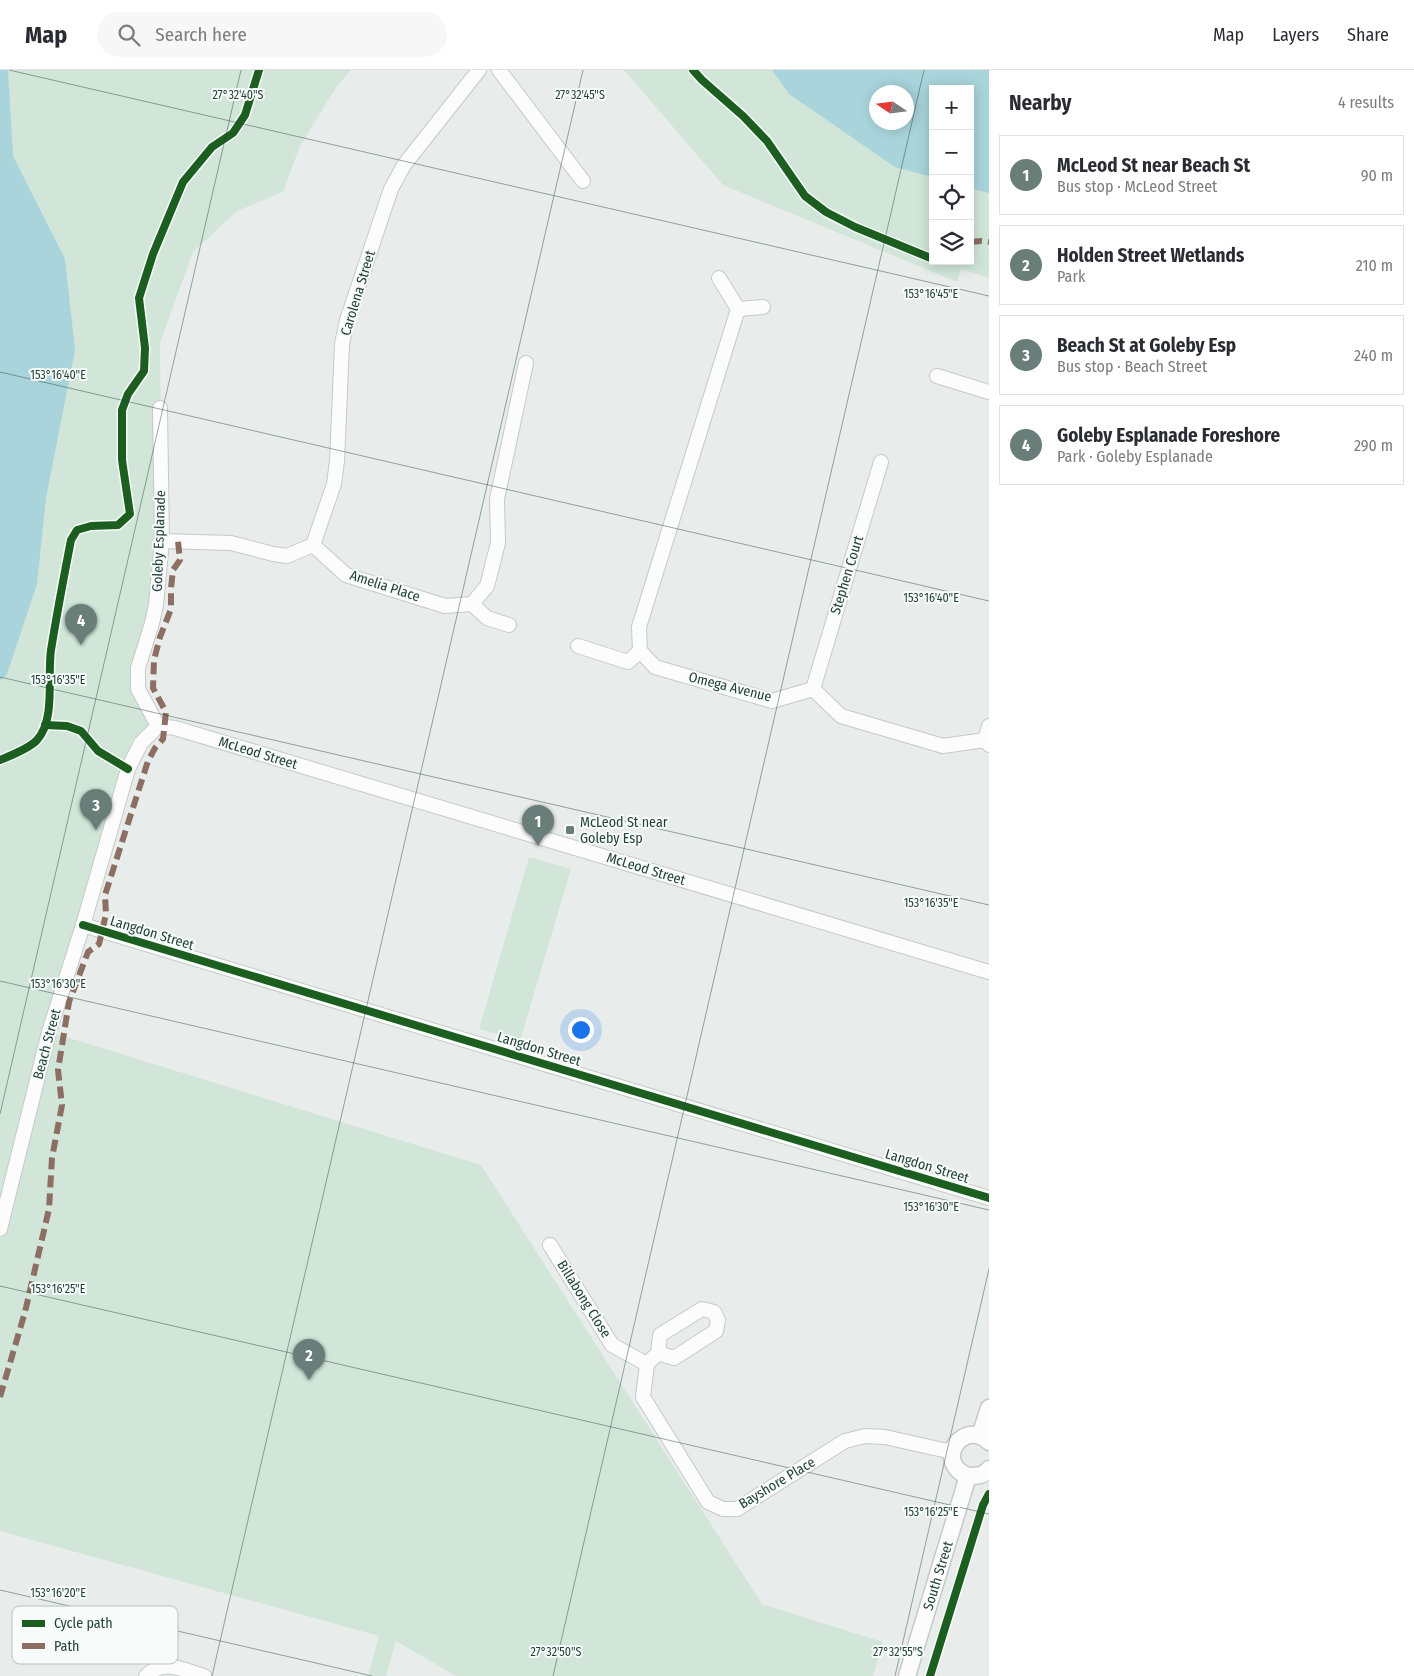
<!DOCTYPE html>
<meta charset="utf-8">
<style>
:root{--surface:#fff;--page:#f7f7f7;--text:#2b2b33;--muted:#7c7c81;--line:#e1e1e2;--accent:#697e78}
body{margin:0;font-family:"Fira Sans Condensed",sans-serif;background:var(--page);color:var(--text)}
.controls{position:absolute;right:15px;top:15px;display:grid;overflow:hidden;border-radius:0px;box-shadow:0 2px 12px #0003}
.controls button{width:45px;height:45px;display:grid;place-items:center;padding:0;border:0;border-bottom:1px solid var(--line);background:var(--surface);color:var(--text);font:25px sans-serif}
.compass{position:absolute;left:869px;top:15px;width:45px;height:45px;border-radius:50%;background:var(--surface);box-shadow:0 2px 12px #0003;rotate:283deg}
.you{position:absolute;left:580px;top:959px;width:18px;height:18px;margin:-12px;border:4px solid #fff;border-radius:50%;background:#1a73e8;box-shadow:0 0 0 8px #1a73e833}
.badge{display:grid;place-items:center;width:32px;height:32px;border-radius:50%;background:var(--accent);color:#fff;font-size:16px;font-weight:700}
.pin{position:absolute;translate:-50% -41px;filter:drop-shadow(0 1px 2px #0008)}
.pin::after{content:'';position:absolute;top:26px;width:18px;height:15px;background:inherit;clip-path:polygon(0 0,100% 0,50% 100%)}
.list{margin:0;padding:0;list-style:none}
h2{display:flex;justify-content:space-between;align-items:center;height:65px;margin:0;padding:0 20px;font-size:21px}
h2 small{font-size:16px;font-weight:400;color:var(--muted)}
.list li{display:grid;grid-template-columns:32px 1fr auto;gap:15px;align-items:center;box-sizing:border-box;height:80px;margin:0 10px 10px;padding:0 10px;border:1px solid var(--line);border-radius:0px}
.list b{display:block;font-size:19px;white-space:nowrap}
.list p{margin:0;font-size:16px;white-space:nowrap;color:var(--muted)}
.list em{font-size:16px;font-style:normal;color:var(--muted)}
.icon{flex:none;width:28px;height:28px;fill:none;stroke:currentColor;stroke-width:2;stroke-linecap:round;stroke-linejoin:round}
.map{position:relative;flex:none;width:989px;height:1606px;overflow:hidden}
header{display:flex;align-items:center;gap:30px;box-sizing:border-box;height:70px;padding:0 25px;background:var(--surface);border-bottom:1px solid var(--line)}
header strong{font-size:24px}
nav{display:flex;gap:28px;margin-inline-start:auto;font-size:18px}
.search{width:350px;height:45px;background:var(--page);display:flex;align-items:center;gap:12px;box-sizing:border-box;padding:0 18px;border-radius:28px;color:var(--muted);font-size:19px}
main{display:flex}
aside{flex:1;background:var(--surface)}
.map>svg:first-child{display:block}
.green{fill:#d1e6d8;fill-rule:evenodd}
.water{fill:#a9d4db;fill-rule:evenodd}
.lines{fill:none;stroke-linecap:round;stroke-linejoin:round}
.minor-casing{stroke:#c5cac8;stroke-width:16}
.tertiary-casing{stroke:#c5cac8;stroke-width:19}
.minor{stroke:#fcfcfc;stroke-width:14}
.tertiary{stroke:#fcfcfc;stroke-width:16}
.quiet{stroke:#8d6e63;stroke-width:6;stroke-dasharray:12 6;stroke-linecap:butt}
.cycleway-casing{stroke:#f7fbf9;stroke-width:11}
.cycleway{stroke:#1b5e20;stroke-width:8}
.ticks{fill:none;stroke:#24423a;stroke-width:1;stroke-opacity:0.45}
.poi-dot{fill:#697e78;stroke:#f7fbf9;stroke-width:2}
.labels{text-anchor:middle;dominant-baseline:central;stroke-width:4;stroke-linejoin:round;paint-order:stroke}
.street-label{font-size:14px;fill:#24423a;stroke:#f7fbf9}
.poi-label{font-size:14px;fill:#24423a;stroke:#f7fbf9;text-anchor:start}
.key{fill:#f7fbf9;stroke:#b8c4c0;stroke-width:1}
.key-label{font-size:14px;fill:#24423a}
.ticks-label{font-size:12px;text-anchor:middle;fill:#24423a;stroke:#f7fbf9;stroke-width:4;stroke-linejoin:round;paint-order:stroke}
</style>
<header>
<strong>Map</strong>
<div class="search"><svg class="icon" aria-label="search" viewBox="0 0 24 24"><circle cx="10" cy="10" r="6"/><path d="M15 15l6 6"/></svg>Search here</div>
<nav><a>Map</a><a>Layers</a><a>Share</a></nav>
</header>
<main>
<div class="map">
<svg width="989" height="1606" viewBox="0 0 989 1606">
<rect width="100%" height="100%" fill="#e8edeb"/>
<g class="green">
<polygon points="0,0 351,0 337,16 300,76 283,122 237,141 193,182 160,273 162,471 138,598 158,656 141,673 50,962 481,1095 762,1534 883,1572 873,1606 456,1606 396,1571 386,1606 368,1606 379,1566 0,1461"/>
<path d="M 624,0 L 989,0 L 989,208 L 961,199 L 957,212 L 723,115 ZM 933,19 L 970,19 L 970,191 L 933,191 ZM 876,22 L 906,22 L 906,52 L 876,52 Z"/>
<polygon points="529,787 571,799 520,971 479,959"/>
</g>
<g class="water">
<polygon points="0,0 8,0 13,86 65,189 75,280 46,428 37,514 7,604 0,611"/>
<path d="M 772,0 L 989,0 L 989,123 L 970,118 L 970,19 L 933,19 L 933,107 L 895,97 L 789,24 ZM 876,22 L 906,22 L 906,52 L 876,52 Z"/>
</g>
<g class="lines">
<defs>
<g id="minor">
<polyline points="499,0 583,111"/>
<polyline points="719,208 738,239 763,237"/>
<polyline points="738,239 639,557 640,581 655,597 772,631 813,619 841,646 943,676 985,670 989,675"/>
<polyline points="937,306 989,322"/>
<polyline points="162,471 231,473 273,484 287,486 313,475 346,505 445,536 472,534 487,516 498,473 497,429 526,293"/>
<polyline points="313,475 334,414 337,391 342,274 347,250 391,119 404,95 479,0"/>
<polyline points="472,534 487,548 509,555"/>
<polyline points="578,576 628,592 640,581"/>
<polyline points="813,619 881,392"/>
<polyline points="158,656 175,658 989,902"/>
<polyline points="158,656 138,619 138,598 152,553 156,535 162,471 160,338"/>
<polyline points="985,670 989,656"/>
<polyline points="83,855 989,1128"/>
<polyline points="0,1159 49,962 83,855 128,699 141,673 158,656"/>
<polyline points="550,1175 612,1275 647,1294"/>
<polyline points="658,1283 674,1288 716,1261 718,1250 714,1242 702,1239 660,1265 658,1283 647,1294 643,1327 708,1432 723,1439 737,1439 845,1371 865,1366 885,1367 952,1382"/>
<path d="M 146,1606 C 164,1588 183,1600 204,1606"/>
</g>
<g id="tertiary">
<polyline points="980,1366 989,1338"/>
<path d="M 989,1372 C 969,1351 939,1380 958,1400 C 962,1404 966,1406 972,1406 C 979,1406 984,1405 989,1399"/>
<path id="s1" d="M 907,1606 L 968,1406"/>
</g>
</defs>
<use href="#minor" class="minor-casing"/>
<use href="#tertiary" class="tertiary-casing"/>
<use href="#minor" class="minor"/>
<use href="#tertiary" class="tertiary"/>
<g class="quiet">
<polyline points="970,172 981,171 989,172"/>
<polyline points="0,1327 25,1242 49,1139 52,1088 62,1035 58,1000 69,932 88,882 99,874 106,844 105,825 148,691 155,678 163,669 166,642 153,618 154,590 160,567 171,539 171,518 173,500 180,490 178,471"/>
</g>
<defs>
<g id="cycleway">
<polyline points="693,0 702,10 743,46 767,71 805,126 826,142 855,157 933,189"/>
<polyline points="45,655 67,656 81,661 98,681 128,699"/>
<path d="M 0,690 C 10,686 30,678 37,670 C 56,649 47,606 51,580 C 57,543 64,506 71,470 L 77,460 L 91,456 L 118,455 L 130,444 L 122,390 L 122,340 L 128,324 L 144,301 L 145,278 L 139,228 L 153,184 L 183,112 L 212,77 L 233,63 L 245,45 L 259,0"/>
<polyline points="83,855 989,1128"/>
<polyline points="930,1606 983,1435 989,1424"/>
</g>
</defs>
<use href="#cycleway" class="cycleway-casing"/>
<use href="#cycleway" class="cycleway"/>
</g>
<path class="ticks" d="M 9,0 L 989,226M 0,302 L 989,531M 0,607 L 989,835M 0,911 L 989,1140M 0,1044 L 241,0M 0,1216 L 989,1444M 0,1520 L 372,1606M 212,1606 L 583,0M 553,1606 L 924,0M 895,1606 L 989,1199"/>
<rect class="poi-dot" x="565" y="755" width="10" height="10" rx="2.5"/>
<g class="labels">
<g class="street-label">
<text transform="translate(358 223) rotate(-73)">Carolena Street</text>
<text transform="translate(159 471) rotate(-88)">Goleby Esplanade</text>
<text transform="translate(847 505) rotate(-73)">Stephen Court</text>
<text transform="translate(385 516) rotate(18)">Amelia Place</text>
<text transform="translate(730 617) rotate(14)">Omega Avenue</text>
<text transform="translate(258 683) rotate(17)">McLeod Street</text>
<text transform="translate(646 799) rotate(17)">McLeod Street</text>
<text transform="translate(152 863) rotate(17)">Langdon Street</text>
<text transform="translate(47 974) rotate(-75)">Beach Street</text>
<text transform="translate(539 979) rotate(17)">Langdon Street</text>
<text transform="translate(927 1096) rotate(17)">Langdon Street</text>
<text transform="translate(584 1229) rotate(58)">Billabong Close</text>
<text transform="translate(777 1413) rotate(-31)">Bayshore Place</text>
<text stroke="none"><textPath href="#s1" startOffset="105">South Street</textPath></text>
</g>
<g class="poi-label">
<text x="580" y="752">McLeod St near<tspan x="580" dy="16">Goleby Esp</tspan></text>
</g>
</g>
<rect x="12" y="1536" width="166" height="58" rx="8" class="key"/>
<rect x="22" y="1550" width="23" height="7" fill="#1b5e20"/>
<rect x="22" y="1573" width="23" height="6" fill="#8d6e63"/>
<g class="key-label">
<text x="54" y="1558">Cycle path</text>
<text x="54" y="1581">Path</text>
</g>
<g class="ticks-label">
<text x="580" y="29">27°32'45"S</text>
<text x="238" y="29">27°32'40"S</text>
<text x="931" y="228">153°16'45"E</text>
<text x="58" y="309">153°16'40"E</text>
<text x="931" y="532">153°16'40"E</text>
<text x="58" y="614">153°16'35"E</text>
<text x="931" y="837">153°16'35"E</text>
<text x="58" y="918">153°16'30"E</text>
<text x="931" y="1141">153°16'30"E</text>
<text x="58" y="1223">153°16'25"E</text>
<text x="931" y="1446">153°16'25"E</text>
<text x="58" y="1527">153°16'20"E</text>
<text x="556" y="1586">27°32'50"S</text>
<text x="898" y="1586">27°32'55"S</text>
</g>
</svg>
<div class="controls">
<button>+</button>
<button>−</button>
<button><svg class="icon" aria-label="locate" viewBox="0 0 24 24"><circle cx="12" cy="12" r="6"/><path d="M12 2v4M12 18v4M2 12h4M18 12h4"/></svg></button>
<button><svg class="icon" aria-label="layers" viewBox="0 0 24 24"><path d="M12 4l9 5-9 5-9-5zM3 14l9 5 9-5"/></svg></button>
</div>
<svg class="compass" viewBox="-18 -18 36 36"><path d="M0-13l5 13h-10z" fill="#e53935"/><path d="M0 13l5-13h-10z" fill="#7c7c81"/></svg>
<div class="you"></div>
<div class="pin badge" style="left:538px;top:776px">1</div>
<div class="pin badge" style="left:309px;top:1310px">2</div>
<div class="pin badge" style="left:96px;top:760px">3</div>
<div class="pin badge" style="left:81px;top:575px">4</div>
</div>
<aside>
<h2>Nearby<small>4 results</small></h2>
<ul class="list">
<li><span class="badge">1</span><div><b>McLeod St near Beach St</b><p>Bus stop · McLeod Street</p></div><em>90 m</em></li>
<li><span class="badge">2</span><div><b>Holden Street Wetlands</b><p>Park</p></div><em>210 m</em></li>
<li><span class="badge">3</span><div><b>Beach St at Goleby Esp</b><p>Bus stop · Beach Street</p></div><em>240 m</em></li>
<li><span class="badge">4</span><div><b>Goleby Esplanade Foreshore</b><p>Park · Goleby Esplanade</p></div><em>290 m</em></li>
</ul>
</aside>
</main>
